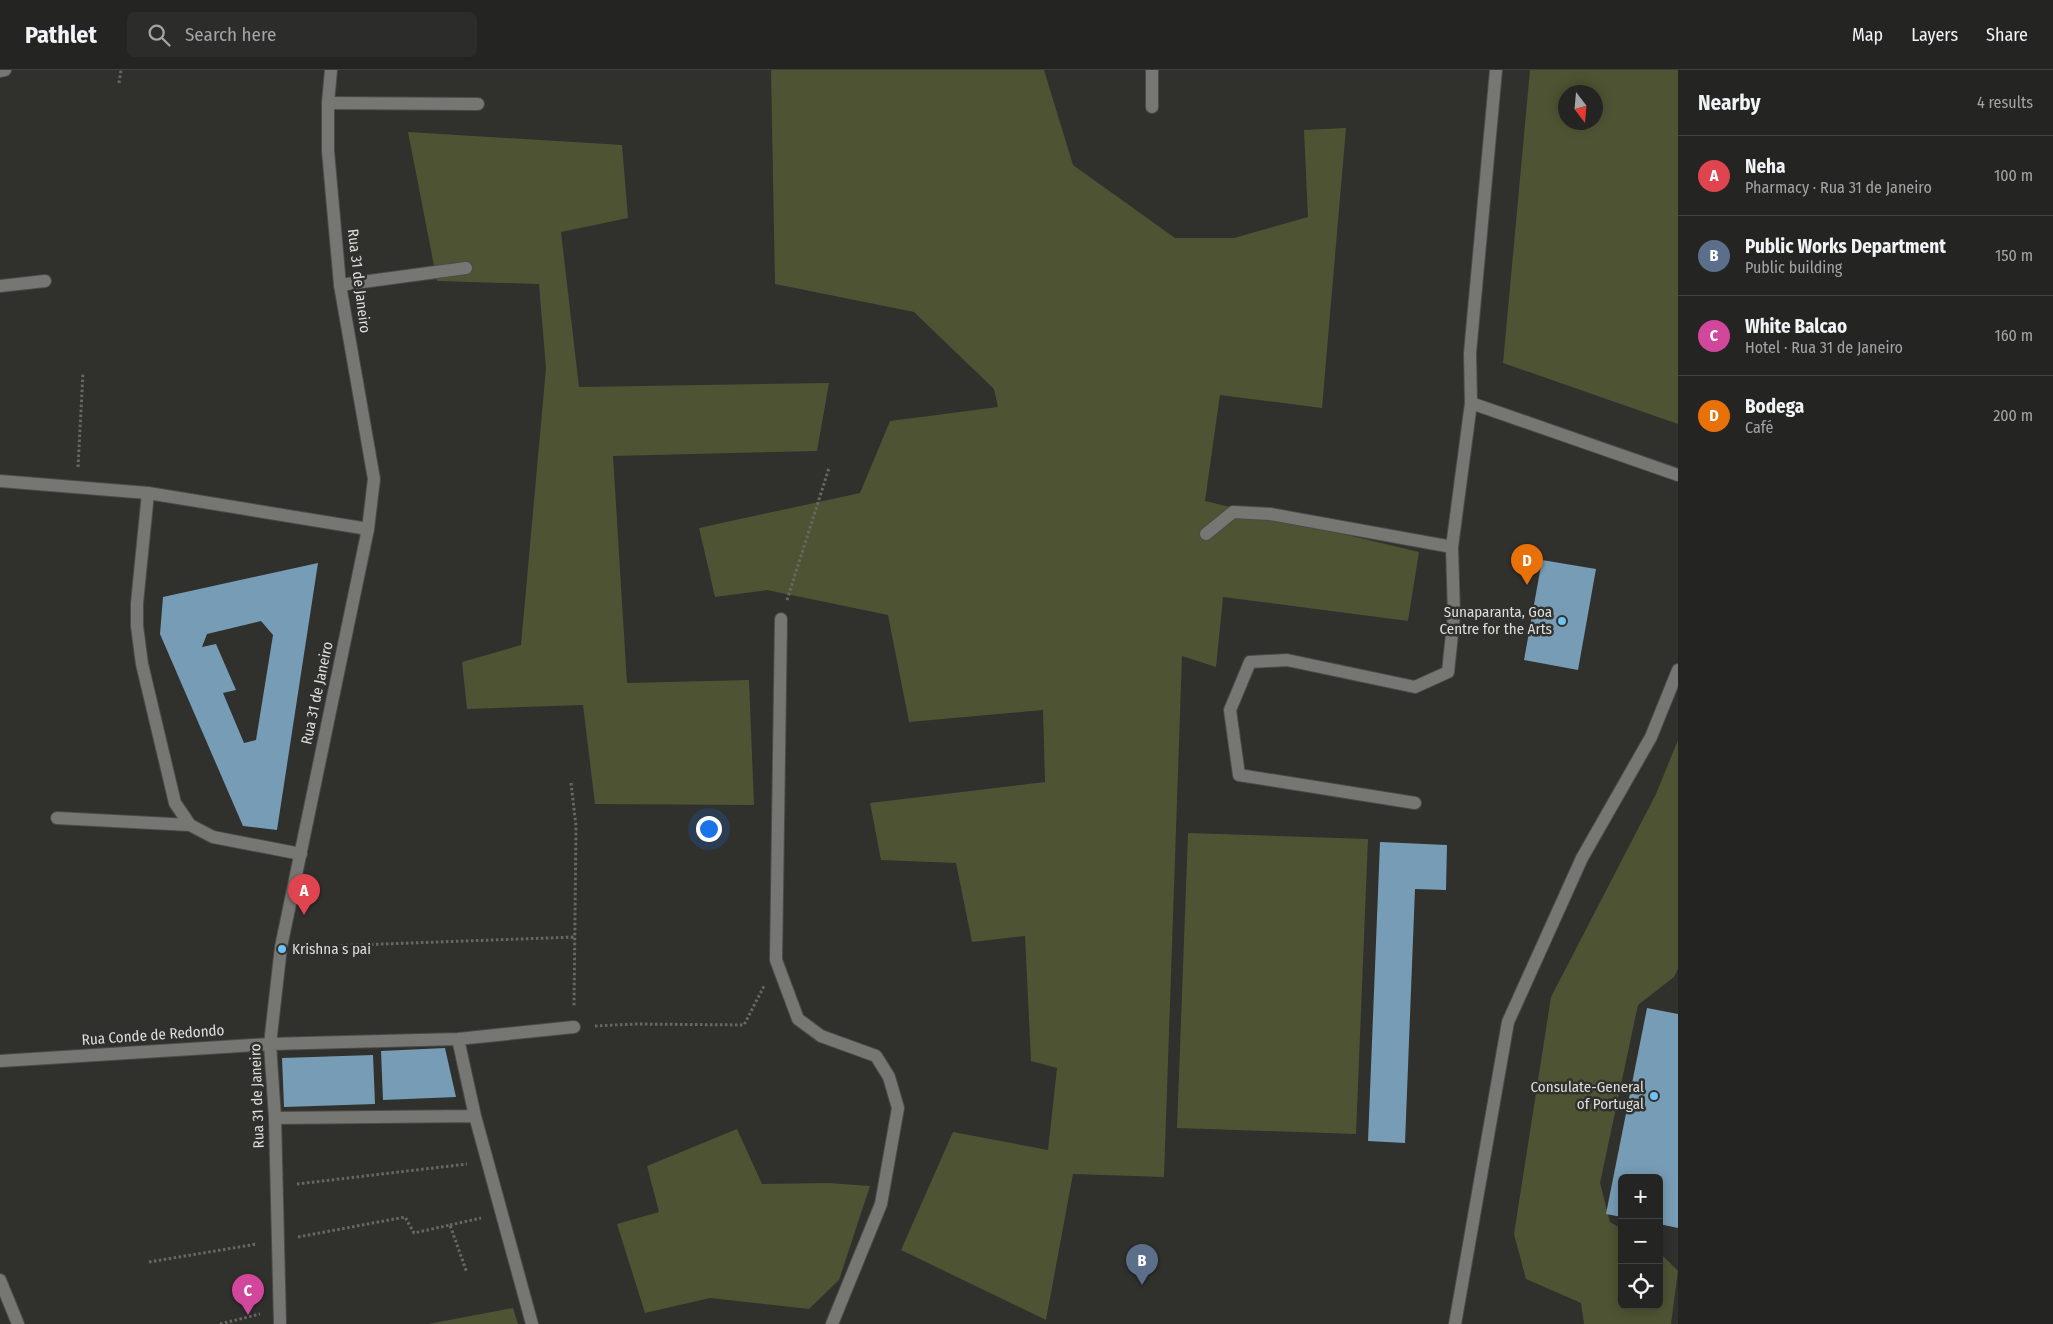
<!DOCTYPE html>
<html lang="en">
<head>
<meta charset="utf-8">
<style>
	:root { --surface:#242422; --page:#2c2c2a; --text:#f1f3f6; --muted:#a3a4a5; --line:#414140; --accent:#ea580c }
	body { margin:0; font-family:"Fira Sans Condensed",sans-serif; background:var(--page); color:var(--text) }
	.controls { position:absolute; right:15px; bottom:15px; display:grid; overflow:hidden; border-radius:8px; box-shadow:0 2px 12px #0003 }
	.controls button { width:45px; height:45px; display:grid; place-items:center; padding:0; border:0; border-bottom:1px solid var(--line); background:var(--surface); color:var(--text); font:25px sans-serif }
	.compass { position:absolute; left:1558px; top:15px; width:45px; height:45px; border-radius:50%; background:var(--surface); box-shadow:0 2px 12px #0003; rotate:164deg }
	.you { position:absolute; left:708px; top:758px; width:18px; height:18px; margin:-12px; border:4px solid #fff; border-radius:50%; background:#1a73e8; box-shadow:0 0 0 8px #1a73e833 }
	.badge { display:grid; place-items:center; width:32px; height:32px; border-radius:50%; background:var(--accent); color:#fff; font-size:16px; font-weight:700 }
	.pin { position:absolute; translate:-50% -41px; filter:drop-shadow(0 1px 2px #0008) }
	.pin::after { content:''; position:absolute; top:26px; width:18px; height:15px; background:inherit; clip-path:polygon(0 0,100% 0,50% 100%) }
	.list { margin:0; padding:0; list-style:none }
	h2 { display:flex; justify-content:space-between; align-items:center; height:65px; margin:0; padding:0 20px; font-size:21px }
	h2 small { font-size:16px; font-weight:400; color:var(--muted) }
	.list li { display:grid; grid-template-columns:32px 1fr auto; gap:15px; align-items:center; box-sizing:border-box; height:80px; padding:0 20px; border-top:1px solid var(--line) }
	.list b { display:block; font-size:19px; white-space:nowrap }
	.list p { margin:0; font-size:16px; white-space:nowrap; color:var(--muted) }
	.list em { font-size:16px; font-style:normal; color:var(--muted) }
	.icon { flex:none; width:28px; height:28px; fill:none; stroke:currentColor; stroke-width:2; stroke-linecap:round; stroke-linejoin:round }
	.map { position:relative; flex:none; width:1678px; height:1254px; overflow:hidden }
	header { display:flex; align-items:center; gap:30px; box-sizing:border-box; height:70px; padding:0 25px; background:var(--surface); border-bottom:1px solid var(--line) }
	header strong { font-size:24px }
	nav { display:flex; gap:28px; margin-inline-start:auto; font-size:18px }
	.search { width:350px; height:45px; background:var(--page); display:flex; align-items:center; gap:12px; box-sizing:border-box; padding:0 18px; border-radius:8px; color:var(--muted); font-size:19px }
	main { display:flex }
	aside { flex:1; background:var(--surface) }
	.map>svg:first-child { display:block }
</style>
</head>
<body>
<header>
<strong>Pathlet</strong>
<div class="search"><svg class="icon" aria-label="search" viewBox="0 0 24 24"><circle cx="10" cy="10" r="6"/><path d="M15 15l6 6"/></svg>Search here</div>
<nav><a>Map</a><a>Layers</a><a>Share</a></nav>
</header>
<main>
<div class="map">
<svg width="1678" height="1254" viewBox="0 0 1678 1254">
	<rect width="100%" height="100%" fill="#30302d"/>
	<path fill="#4e5333" fill-rule="evenodd" d="M771 0H1044L1073 95 1175 168H1234L1308 147 1304 60 1346 58 1322 338 1220 325 1205 431 1419 482 1408 551 1223 527 1216 597 1182 586 1164 1107 1073 1104 1046 1250 901 1180 953 1062 1048 1080 1057 998 1031 991 1025 866 972 872 956 793 881 790 870 733 1045 712 1043 640 909 652 888 545 767 520 715 527 699 458 860 423 890 351 998 337 994 319 914 242 775 214Z
		M1530 0H1678V354L1503 293ZM1596 22V52H1566V22Z
		M408 62 622 75 628 148 561 162 579 317 829 313 817 381 613 386 627 613 749 610 754 735 595 734 583 635 467 639 462 592 521 575 546 298 539 214 437 211Z
		M1678 670V899L1674 907 1638 935 1600 1113 1610 1152 1622 1159V1235H1659V1182L1678 1201 1671 1254H1584L1581 1233 1526 1209 1514 1164 1551 927 1656 724Z
		M1188 763 1368 769 1356 1064 1177 1058Z
		M737 1059 762 1114 829 1113 870 1116 839 1210 809 1239 710 1228 645 1243 617 1154 659 1142 647 1096Z
		M513 1238 518 1254H428Z"/>
	<path fill="#779cb5" fill-rule="evenodd" d="M1542 490 1596 499 1578 600 1524 590Z
		M318 493 277 760 243 756 160 564 163 527ZM261 551 273 565 256 670 244 673 223 623 236 620 216 574 202 577 207 564Z
		M1380 772 1447 775 1446 820 1415 819 1405 1073 1368 1071Z
		M1647 938 1678 944V1158L1659 1154V1108H1622V1147L1606 1144Z
		M445 978 456 1027 383 1030 381 981Z
		M373 985 375 1034 284 1037 282 988Z"/>
	<g fill="none" stroke-linecap="round" stroke-linejoin="round">
		<g stroke="#4b4c49" stroke-width="14">
			<path id="service" d="M148 423 137 533V556L142 594 175 733 190 755"/>
		</g>
		<g stroke="#4b4c49" stroke-width="14">
			<path id="minor" d="M1152 0V37
				M1496 0 1470 283 1471 333 1678 405
				M0 1 5 0
				M328 33 478 34
				M340 215 466 198
				M0 216 45 211
				M1206 464 1233 442 1270 444 1452 477
				M781 549 776 890 798 949 821 966 876 986 889 1007 898 1038 881 1134 832 1254
				M1415 733 1239 705 1230 640 1250 592 1287 590 1415 617 1448 602 1454 545 1452 477 1471 333
				M57 748 190 755 213 767 301 784
				M458 969 475 1046 532 1254
				M0 991 270 974 458 969 574 957
				M275 1048 475 1046
				M0 1210 18 1254
				M280 1254 275 1048 270 974 281 877 368 459
				M1455 1254 1508 952 1582 788 1651 667 1678 600"/>
		</g>
		<g stroke="#4b4c49" stroke-width="14">
			<path id="tertiary" d="M0 411 148 423 368 459 374 409 340 215 328 81V33L331 0"/>
		</g>
		<path stroke="#676764" stroke-width="3" stroke-dasharray="2.5 2.5" stroke-linecap="butt" d="M119 13 121 0
			M78 397 83 303
			M787 530 829 398
			M571 713 576 756 574 937
			M301 877 575 867
			M595 956 635 954 744 955 764 916
			M297 1114 467 1094
			M450 1155 481 1148
			M298 1167 405 1147 414 1163 450 1155 467 1203
			M149 1192 257 1174
			M220 1254 260 1244"/>
		<use href="#service" stroke="#767673" stroke-width="12"/>
		<use href="#minor" stroke="#767673" stroke-width="12"/>
		<use href="#tertiary" stroke="#767673" stroke-width="12"/>
	</g>
	<g fill="#70c2f4" stroke="#30302d" stroke-width="2">
		<circle cx="1562" cy="551" r="5"/>
		<circle cx="282" cy="879" r="5"/>
		<circle cx="1654" cy="1026" r="5"/>
	</g>
	<g text-anchor="middle" stroke-width="5" stroke-linejoin="round" paint-order="stroke">
		<g font-size="15" fill="#dedfdc" stroke="#30302d">
			<text transform="translate(359 211) rotate(83)" y="5">Rua 31 de Janeiro</text>
			<text transform="translate(317 623) rotate(-78)" y="5">Rua 31 de Janeiro</text>
			<text transform="translate(153 965) rotate(-4)" y="5">Rua Conde de Redondo</text>
			<text transform="translate(257 1026) rotate(-92)" y="5">Rua 31 de Janeiro</text>
		</g>
		<g font-size="15" fill="#dedfdc" stroke="#30302d" text-anchor="end">
			<text x="1552" y="547">Sunaparanta, Goa<tspan x="1552" dy="17">Centre for the Arts</tspan></text>
			<text x="292" y="884" text-anchor="start">Krishna s pai</text>
			<text x="1644" y="1022">Consulate-General<tspan x="1644" dy="17">of Portugal</tspan></text>
		</g>
	</g>
</svg>
<div class="controls">
<button>+</button>
<button>−</button>
<button><svg class="icon" aria-label="locate" viewBox="0 0 24 24"><circle cx="12" cy="12" r="6"/><path d="M12 2v4M12 18v4M2 12h4M18 12h4"/></svg></button>
</div>
<svg class="compass" viewBox="-18 -18 36 36"><path d="M0-13l5 13h-10z" fill="#e53935"/><path d="M0 13l5-13h-10z" fill="#a3a4a5"/></svg>
<div class="you"></div>
<div class="pin badge" style="left:304px;top:845px;background:#e0444e">A</div>
<div class="pin badge" style="left:1142px;top:1215px;background:#5c6f8a">B</div>
<div class="pin badge" style="left:248px;top:1245px;background:#d1479c">C</div>
<div class="pin badge" style="left:1527px;top:515px;background:#e8710a">D</div>
</div>
<aside>
<h2>Nearby<small>4 results</small></h2>
<ul class="list">
<li><span class="badge" style="background:#e0444e">A</span><div><b>Neha</b><p>Pharmacy · Rua 31 de Janeiro</p></div><em>100 m</em></li>
<li><span class="badge" style="background:#5c6f8a">B</span><div><b>Public Works Department</b><p>Public building</p></div><em>150 m</em></li>
<li><span class="badge" style="background:#d1479c">C</span><div><b>White Balcao</b><p>Hotel · Rua 31 de Janeiro</p></div><em>160 m</em></li>
<li><span class="badge" style="background:#e8710a">D</span><div><b>Bodega</b><p>Café</p></div><em>200 m</em></li>
</ul>
</aside>
</main>
</body>
</html>
